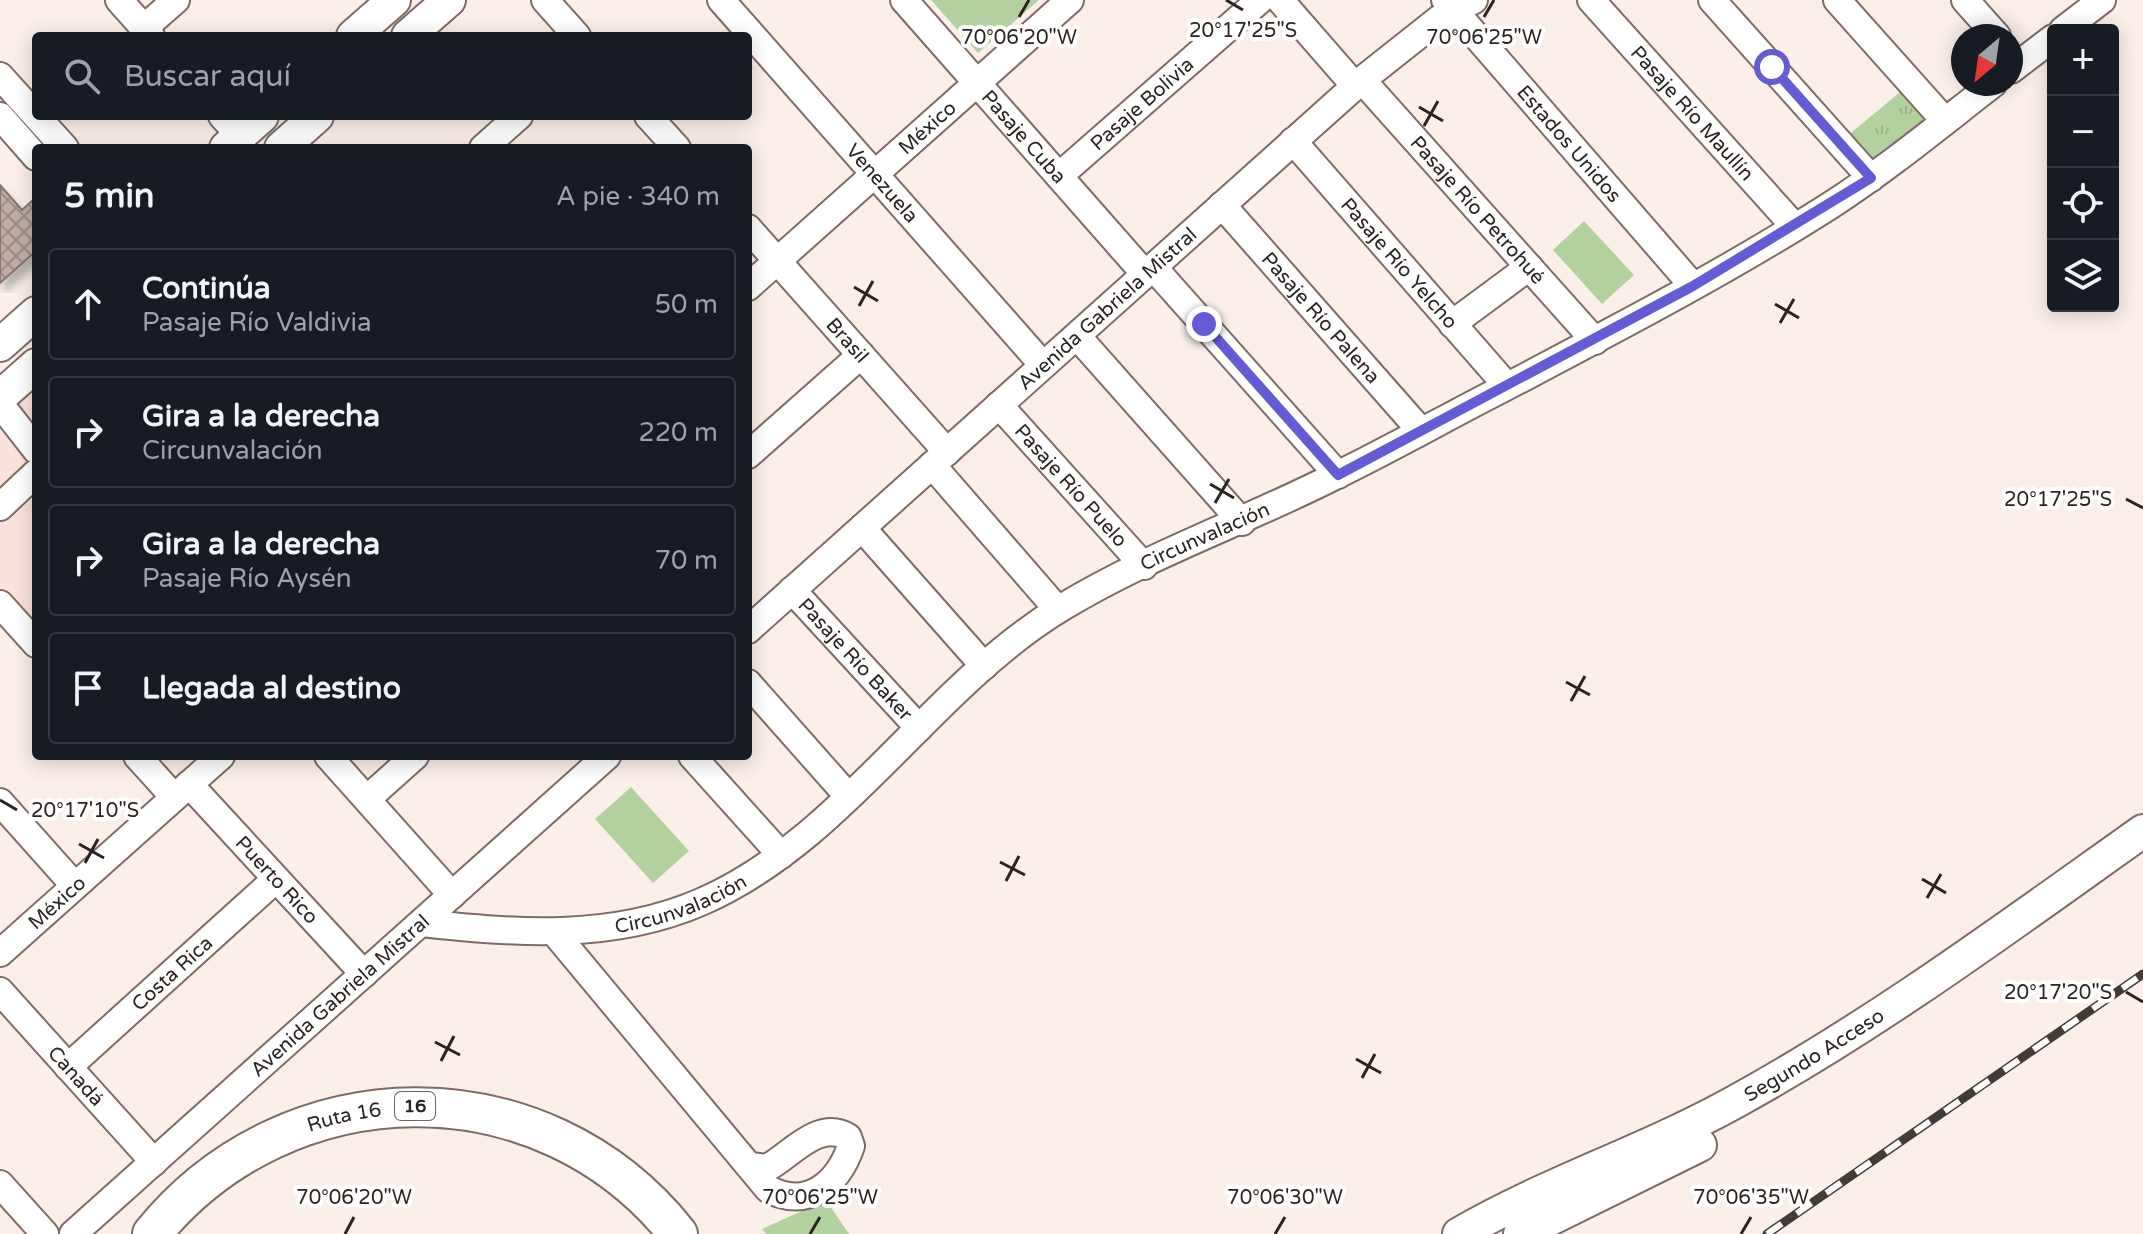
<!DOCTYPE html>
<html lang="es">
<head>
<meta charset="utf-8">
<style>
	:root { --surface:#171b24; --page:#20242c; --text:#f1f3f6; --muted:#9ea1a6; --line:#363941 }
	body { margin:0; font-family:"Varela Round",sans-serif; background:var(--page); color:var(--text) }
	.controls { position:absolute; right:24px; top:24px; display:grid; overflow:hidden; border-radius:8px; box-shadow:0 4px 20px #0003 }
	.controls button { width:72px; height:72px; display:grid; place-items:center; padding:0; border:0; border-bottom:2px solid var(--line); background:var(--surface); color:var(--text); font:40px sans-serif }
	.compass { position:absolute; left:1951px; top:24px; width:72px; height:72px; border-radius:50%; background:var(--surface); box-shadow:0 4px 20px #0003; rotate:209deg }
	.stop { position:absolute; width:24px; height:24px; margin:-18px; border:6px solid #655cd5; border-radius:50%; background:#fff }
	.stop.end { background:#655cd5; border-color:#fff; box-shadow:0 2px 8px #0008 }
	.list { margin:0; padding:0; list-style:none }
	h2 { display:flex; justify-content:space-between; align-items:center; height:104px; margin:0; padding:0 32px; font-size:34px }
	h2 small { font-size:26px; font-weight:400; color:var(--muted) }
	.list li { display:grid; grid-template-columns:52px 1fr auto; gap:24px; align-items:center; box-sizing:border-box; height:112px; margin:0 16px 16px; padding:0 16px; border:2px solid var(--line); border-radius:8px }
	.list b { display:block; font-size:30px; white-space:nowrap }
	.list p { margin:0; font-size:26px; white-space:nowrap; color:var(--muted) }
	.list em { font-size:26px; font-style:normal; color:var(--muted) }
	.icon { flex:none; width:44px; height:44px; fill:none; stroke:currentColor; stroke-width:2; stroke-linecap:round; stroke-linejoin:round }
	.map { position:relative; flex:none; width:2143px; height:1234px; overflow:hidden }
	.search { position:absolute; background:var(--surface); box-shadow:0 4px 20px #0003; left:32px; top:32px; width:720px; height:88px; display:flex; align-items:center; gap:20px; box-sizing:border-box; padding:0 28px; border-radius:8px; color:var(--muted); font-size:30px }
	.panel { position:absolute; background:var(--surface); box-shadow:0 4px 20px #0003; left:32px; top:144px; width:720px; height:616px; border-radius:8px }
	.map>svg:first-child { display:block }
</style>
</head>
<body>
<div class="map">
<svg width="2143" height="1234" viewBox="0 0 2143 1234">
	<defs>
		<pattern id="grass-tufts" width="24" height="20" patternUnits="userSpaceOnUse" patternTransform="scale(2)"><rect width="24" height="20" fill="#b1d29e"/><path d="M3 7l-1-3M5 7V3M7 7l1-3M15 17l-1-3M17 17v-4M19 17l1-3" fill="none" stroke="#98b488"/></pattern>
		<pattern id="building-cross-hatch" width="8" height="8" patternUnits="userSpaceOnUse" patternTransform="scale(2)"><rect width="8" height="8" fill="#c2ada5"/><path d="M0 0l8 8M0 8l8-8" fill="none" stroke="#9e8c86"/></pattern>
		<filter id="shadow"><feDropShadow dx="5" dy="9" stdDeviation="4" flood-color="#0004"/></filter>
	</defs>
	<rect width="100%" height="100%" fill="#fcefe9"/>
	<path fill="#fbe2db" d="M36 386V633L0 594V418Z"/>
	<path fill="url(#grass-tufts)" d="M1905 88 1933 121 1874 170 1846 137Z"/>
	<path fill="#b1d29e" d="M931 0H1039L978 53Z
		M1584 221 1634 275 1602 304 1553 250Z
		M631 787 689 851 653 883 595 819Z
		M826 1200 849 1234H766L762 1229Z"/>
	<path fill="url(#building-cross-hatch)" stroke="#88746c" stroke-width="2" filter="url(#shadow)" d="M0 185 22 210 32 201 36 205V251L0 283Z"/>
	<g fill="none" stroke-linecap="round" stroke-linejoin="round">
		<g stroke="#7f6b64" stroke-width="30">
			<g id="minor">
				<path d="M119 0 151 36"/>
				<path d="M545 0 577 36"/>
				<path id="s1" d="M721 0 1043 365"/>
				<path id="s2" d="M904 0 1145 274"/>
				<path d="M1280 0 1355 86"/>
				<path id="s3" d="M1445 0 1693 286"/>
				<path id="s4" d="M1591 0 1795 227"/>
				<path d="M1712 0 1871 178"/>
				<path d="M1837 0 1945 121"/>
				<path d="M1965 0 1997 36"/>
				<path d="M144 28 176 0"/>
				<path d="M2063 30 2102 0"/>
				<path d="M2011 70 2053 38"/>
				<path d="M0 76 65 148"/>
				<path id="s5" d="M1362 80 1595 341"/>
				<path d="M0 116 36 157"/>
				<path d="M222 116 240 136"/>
				<path d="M648 116 677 148"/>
				<path id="s6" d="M1293 141 1507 386"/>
				<path d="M483 148 519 116"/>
				<path id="s7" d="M1059 176 1260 0"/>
				<path id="s8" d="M1222 205 1421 431"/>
				<path id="s9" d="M748 228 947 452"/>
				<path d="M1153 267 1338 475"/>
				<path id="s10" d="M748 287 1070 0"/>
				<path d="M1452 324 1529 267"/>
				<path d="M1077 336 1242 522"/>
				<path d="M0 404 36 450"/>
				<path id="s11" d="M999 405 1144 566"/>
				<path d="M748 455 861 355"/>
				<path d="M932 465 1058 610"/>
				<path d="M0 507 36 473"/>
				<path d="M862 528 984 666"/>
				<path id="s12" d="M792 590 919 728"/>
				<path d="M0 604 36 644"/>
				<path id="s13" d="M748 630 1362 80 1439 19 1474 0"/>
				<path d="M748 683 848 796"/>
				<path d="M137 756 174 797"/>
				<path d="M328 756 452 895"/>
				<path d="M692 756 781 855"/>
				<path id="s14" d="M189 784 364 974"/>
				<path d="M367 799 415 756"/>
				<path d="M0 802 75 886"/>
				<path id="s15" d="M421 923C515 933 611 941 701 902 845 839 928 689 1061 608 1146 556 1244 522 1333 477 1391 449 1447 417 1504 388 1614 330 1726 272 1831 205 1888 168 1940 125 1993 84"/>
				<path d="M554 932 768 1189C807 1210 838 1184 851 1146L848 1137C819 1119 791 1155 767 1168L751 1166"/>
				<path id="s16" d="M0 953 221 756"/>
				<path id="s17" d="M0 991 154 1162"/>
				<path id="s18" d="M68 1067 276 879"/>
				<path d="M0 1184 45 1234"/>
				<path id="s19" d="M73 1234 607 756"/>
			</g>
		</g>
		<g stroke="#7f6b64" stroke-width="36">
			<g id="major">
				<path d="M353 36 394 0"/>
				<path d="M408 36 449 0"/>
				<path d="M226 148 262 116"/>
				<path d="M281 148 317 116"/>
				<path d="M0 345 36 313"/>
				<path d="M0 397 36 365"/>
				<path id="s20" d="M1459 1234C1547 1183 1644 1152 1733 1103 1877 1024 2009 926 2143 831"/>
				<path d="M1520 1234 1700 1145"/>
			</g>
		</g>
		<g stroke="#7f6b64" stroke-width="42">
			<g id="highway">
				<path id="s21" d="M152 1234C287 1067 543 1063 678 1234"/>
			</g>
		</g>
		<use href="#minor" stroke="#fff" stroke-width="26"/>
		<use href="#major" stroke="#fff" stroke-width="32"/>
		<use href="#highway" stroke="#fff" stroke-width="38"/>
		<g stroke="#433b38" stroke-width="9">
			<path id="rail" d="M1767 1234 2143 974"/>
		</g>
		<use href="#rail" stroke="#fff" stroke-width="6" stroke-dasharray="18" stroke-linecap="butt"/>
	</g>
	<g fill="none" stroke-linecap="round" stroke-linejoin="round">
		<path stroke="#655cd5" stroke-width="10" d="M1204 324 1338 475 1693 286 1871 178 1772 67"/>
	</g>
	<path fill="none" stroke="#2b2320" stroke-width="3" d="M1226 0 1243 10M1019 17 1029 0M1484 17 1494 0M1419 107 1443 121M1424 126 1438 101M854 287 878 301M1775 304 1799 318M859 306 873 281M1780 323 1794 299M1210 484 1234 498M2126 499 2143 508M1215 503 1229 479M1566 682 1590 695M1571 701 1585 676M0 800 17 810M79 844 104 858M1000 862 1025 875M85 863 98 839M1922 879 1946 893M1006 881 1019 856M1927 898 1941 874M2126 992 2143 1002M435 1042 460 1055M1356 1059 1381 1073M441 1061 454 1036M1362 1078 1375 1054M345 1234 354 1217M810 1234 820 1217M1275 1234 1285 1217M1741 1234 1751 1217"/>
	<g text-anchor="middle" stroke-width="8" stroke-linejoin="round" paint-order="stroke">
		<rect fill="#fff" stroke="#6b6563" stroke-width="2" x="395" y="1092" width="40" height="28" rx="6"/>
		<g font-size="18" font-weight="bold" fill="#2b2320">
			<text x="415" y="1112">16</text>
		</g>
		<g font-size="20" fill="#2b2320" stroke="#fff">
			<text dy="7" stroke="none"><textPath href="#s7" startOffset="110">Pasaje Bolivia</textPath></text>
			<text dy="7" stroke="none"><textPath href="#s4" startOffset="152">Pasaje Río Maullín</textPath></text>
			<text dy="7" stroke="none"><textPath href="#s10" startOffset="240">México</textPath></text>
			<text dy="7" stroke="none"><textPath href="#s2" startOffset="182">Pasaje Cuba</textPath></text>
			<text dy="7" stroke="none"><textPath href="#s3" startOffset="190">Estados Unidos</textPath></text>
			<text dy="7" stroke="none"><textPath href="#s1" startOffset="244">Venezuela</textPath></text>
			<text dy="7" stroke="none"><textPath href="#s5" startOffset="174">Pasaje Río Petrohué</textPath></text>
			<text dy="7" stroke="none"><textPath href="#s6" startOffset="162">Pasaje Río Yelcho</textPath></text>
			<text dy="7" stroke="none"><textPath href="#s13" startOffset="482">Avenida Gabriela Mistral</textPath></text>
			<text dy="7" stroke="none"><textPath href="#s8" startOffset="150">Pasaje Río Palena</textPath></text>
			<text dy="7" stroke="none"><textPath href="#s9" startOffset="150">Brasil</textPath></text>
			<text dy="7" stroke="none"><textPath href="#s11" startOffset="108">Pasaje Río Puelo</textPath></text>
			<text dy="7" stroke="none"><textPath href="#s15" startOffset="912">Circunvalación</textPath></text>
			<text dy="7" stroke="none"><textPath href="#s12" startOffset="94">Pasaje Río Baker</textPath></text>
			<text dy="7" stroke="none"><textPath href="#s14" startOffset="130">Puerto Rico</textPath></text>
			<text dy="7" stroke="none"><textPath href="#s15" startOffset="264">Circunvalación</textPath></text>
			<text dy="7" stroke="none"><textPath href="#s16" startOffset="76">México</textPath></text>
			<text dy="7" stroke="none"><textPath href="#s18" startOffset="140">Costa Rica</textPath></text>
			<text dy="7" stroke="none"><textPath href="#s19" startOffset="358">Avenida Gabriela Mistral</textPath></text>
			<text dy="7" stroke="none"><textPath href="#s20" startOffset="398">Segundo Acceso</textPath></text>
			<text dy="7" stroke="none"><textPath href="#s17" startOffset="114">Canadá</textPath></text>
			<text dy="7" stroke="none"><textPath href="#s21" startOffset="230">Ruta 16</textPath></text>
		</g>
	</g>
	<g font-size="20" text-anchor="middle" fill="#2b2320" stroke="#fff" stroke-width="8" stroke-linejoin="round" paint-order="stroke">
		<text x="1243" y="37">20°17'25"S</text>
		<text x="1019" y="44">70°06'20"W</text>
		<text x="1484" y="44">70°06'25"W</text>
		<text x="2058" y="506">20°17'25"S</text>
		<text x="85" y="817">20°17'10"S</text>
		<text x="2058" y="999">20°17'20"S</text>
		<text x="354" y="1204">70°06'20"W</text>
		<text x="820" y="1204">70°06'25"W</text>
		<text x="1285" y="1204">70°06'30"W</text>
		<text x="1751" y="1204">70°06'35"W</text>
	</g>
</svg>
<div class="controls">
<button>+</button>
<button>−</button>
<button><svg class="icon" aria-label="locate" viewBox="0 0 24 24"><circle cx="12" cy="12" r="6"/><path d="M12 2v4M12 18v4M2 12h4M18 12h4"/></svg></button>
<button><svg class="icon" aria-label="layers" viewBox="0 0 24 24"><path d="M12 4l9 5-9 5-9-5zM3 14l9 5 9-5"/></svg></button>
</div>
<svg class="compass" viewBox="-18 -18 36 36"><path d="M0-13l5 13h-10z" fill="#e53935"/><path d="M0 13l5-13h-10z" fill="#9ea1a6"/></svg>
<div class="stop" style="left:1772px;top:67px"></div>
<div class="stop end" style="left:1204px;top:324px"></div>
<div class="search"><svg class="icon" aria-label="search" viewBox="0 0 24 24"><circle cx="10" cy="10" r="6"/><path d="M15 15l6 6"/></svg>Buscar aquí</div>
<section class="panel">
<h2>5 min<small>A pie · 340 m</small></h2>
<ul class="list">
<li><svg class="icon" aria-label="ahead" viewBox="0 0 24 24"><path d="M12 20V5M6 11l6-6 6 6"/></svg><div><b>Continúa</b><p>Pasaje Río Valdivia</p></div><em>50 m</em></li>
<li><svg class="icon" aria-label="right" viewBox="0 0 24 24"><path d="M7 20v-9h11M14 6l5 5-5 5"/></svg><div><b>Gira a la derecha</b><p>Circunvalación</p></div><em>220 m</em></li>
<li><svg class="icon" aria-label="right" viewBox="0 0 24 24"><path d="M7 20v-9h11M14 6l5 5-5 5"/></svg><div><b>Gira a la derecha</b><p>Pasaje Río Aysén</p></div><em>70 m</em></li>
<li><svg class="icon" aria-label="arrive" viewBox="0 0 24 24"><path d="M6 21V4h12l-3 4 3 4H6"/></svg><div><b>Llegada al destino</b></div></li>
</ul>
</section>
</div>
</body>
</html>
